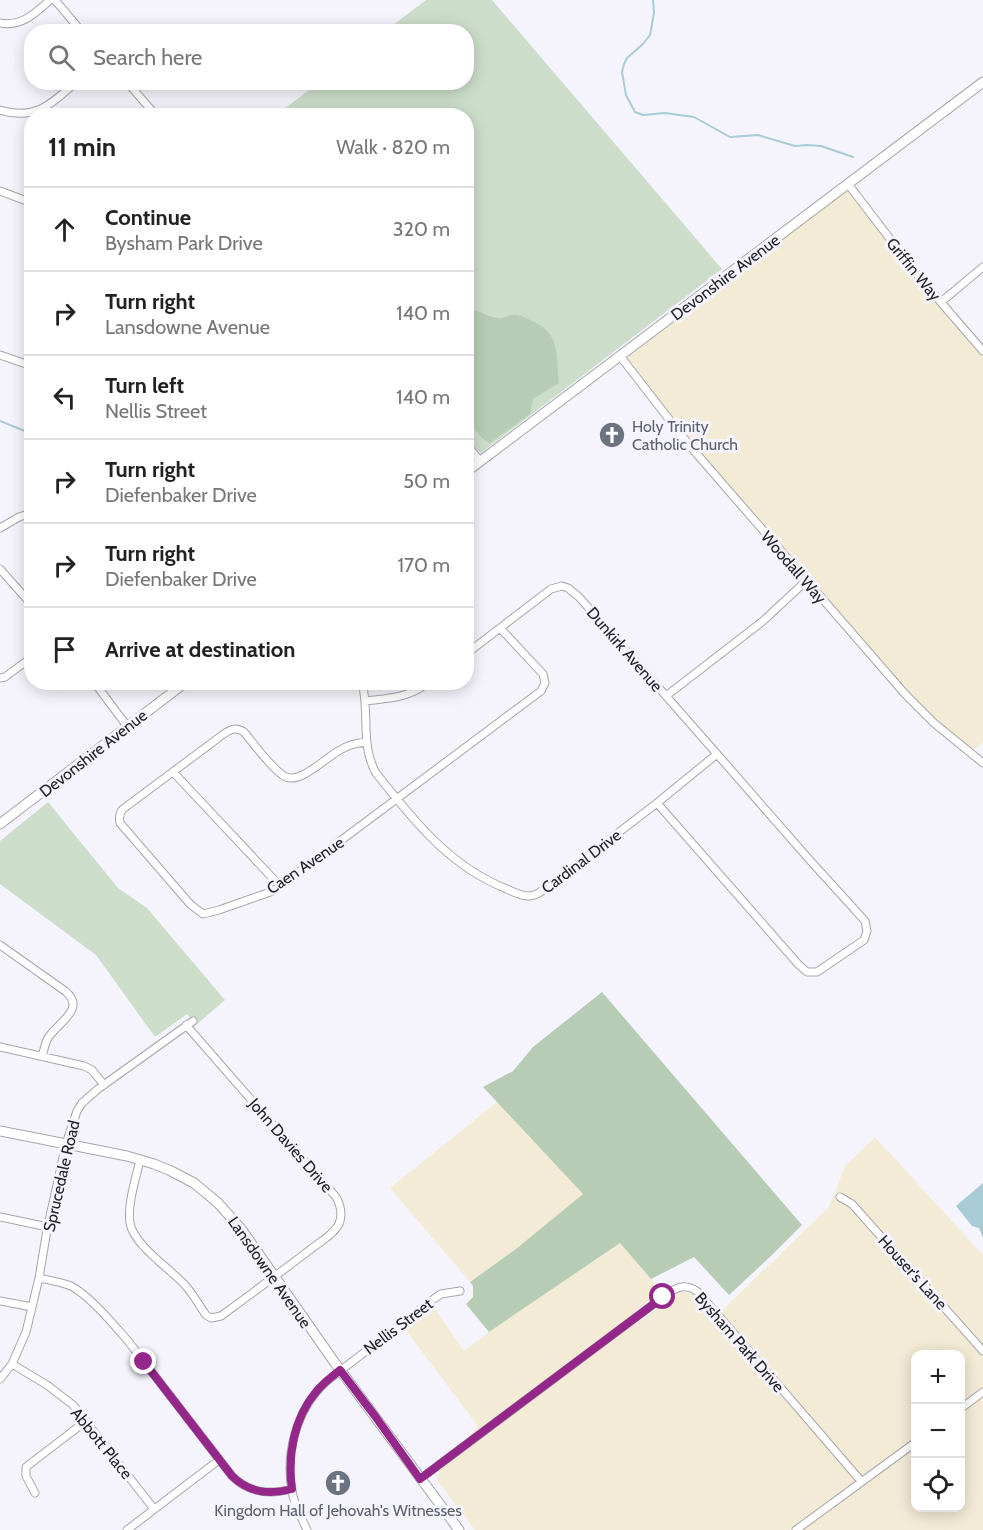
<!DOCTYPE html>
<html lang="en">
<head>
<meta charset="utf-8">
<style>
	:root { --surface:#fff; --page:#f2f2f2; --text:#222; --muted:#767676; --line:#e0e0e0 }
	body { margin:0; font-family:Cabin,sans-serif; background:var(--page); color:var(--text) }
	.controls { position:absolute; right:18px; bottom:18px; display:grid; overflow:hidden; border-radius:12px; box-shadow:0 3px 15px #0003 }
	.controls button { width:54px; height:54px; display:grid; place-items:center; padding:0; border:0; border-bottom:2px solid var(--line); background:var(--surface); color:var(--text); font:30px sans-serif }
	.stop { position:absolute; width:18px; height:18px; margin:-14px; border:4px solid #942789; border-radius:50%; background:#fff }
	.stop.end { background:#942789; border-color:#fff; box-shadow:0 2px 6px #0008 }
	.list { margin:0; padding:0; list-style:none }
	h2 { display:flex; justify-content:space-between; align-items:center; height:78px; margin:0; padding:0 24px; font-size:26px }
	h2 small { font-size:20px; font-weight:400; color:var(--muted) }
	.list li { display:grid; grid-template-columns:39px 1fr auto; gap:18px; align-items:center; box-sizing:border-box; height:84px; padding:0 24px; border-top:2px solid var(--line) }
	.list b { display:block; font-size:22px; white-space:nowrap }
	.list p { margin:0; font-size:20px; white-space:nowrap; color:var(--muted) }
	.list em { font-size:20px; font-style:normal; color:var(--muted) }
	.icon { flex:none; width:33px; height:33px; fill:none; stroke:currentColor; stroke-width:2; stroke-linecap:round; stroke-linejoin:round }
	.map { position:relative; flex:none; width:983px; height:1530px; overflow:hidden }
	.search { position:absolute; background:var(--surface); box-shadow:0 3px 15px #0003; left:24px; top:24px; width:450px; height:66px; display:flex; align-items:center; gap:15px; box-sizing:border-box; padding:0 21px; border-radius:24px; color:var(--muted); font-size:22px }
	.panel { position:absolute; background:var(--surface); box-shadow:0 3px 15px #0003; left:24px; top:108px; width:450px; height:582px; border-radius:24px }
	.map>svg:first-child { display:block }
</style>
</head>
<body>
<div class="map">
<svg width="983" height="1530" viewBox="0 0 983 1530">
	<rect width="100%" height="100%" fill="#f5f4fc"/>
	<path fill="#f3ebd6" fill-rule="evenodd" d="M848 184 983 347V743L971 752 934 723 689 445 620 356Z
		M497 1102 584 1195 516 1249 470 1282 390 1188Z
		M875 1137 983 1255V1530H475L436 1479 440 1471 478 1426 405 1329 434 1307 464 1351 489 1332 620 1243 662 1291 634 1312 633 1326 681 1291 692 1294 714 1318 829 1207 845 1166ZM916 1354H960V1508H916Z"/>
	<path fill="#ccdeca" d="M426 0H492L722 269 481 453 474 448 466 439V116H275L318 83 466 82V32L385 31Z
		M48 802 118 888 147 908 225 1000 196 1025 187 1014 155 1037 96 955 0 884V841Z"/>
	<path fill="#b7ccb5" d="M467 309C478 309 487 317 498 318 504 319 510 314 517 315 521 315 526 318 530 320 561 332 556 355 559 383L533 399 530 414 490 443 483 439 467 420Z
		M602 992 802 1225 771 1256 729 1295 694 1257 651 1279 620 1243 489 1332 466 1304 473 1297V1286L470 1282 516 1249 583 1194 483 1087 513 1071 533 1047Z"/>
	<path fill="#a8cbd6" d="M983 1183V1238L979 1228 972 1226 956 1206Z"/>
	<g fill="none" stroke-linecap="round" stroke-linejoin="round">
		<path stroke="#a8cbd6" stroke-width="2" d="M653 0 654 13 650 35 643 44 627 58 624 64 622 72 626 95 635 112 643 115 665 113 694 117 730 137 758 135 795 146 807 145 821 146 853 157
			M0 421 32 434"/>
		<g stroke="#a6a5ad" stroke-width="9">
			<path id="minor" d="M55 0 82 32
				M0 23C22 27 35 13 50 0
				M127 82 152 111V116
				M0 110C35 121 51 104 76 82
				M848 184 920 278 983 351
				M0 191 32 203
				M941 302 983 267
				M0 355 32 366
				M620 356 689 445 905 694 934 723 983 763
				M466 444 480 461
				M0 528 19 517 32 513
				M0 569 32 605
				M0 678 5 677 32 657
				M94 682 127 726
				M362 682C370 713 360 745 376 773 413 820 450 867 507 889 513 892 521 896 529 896 537 896 546 888 553 883L657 803 717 754 579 597 568 588 562 586 551 589 466 654
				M666 696 763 621 806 581
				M365 701C390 698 409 698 429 682
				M366 742C356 743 348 745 340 750 326 757 299 786 284 776 271 768 254 744 244 732 235 726 229 730 221 736L123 809C119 813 119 818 120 823L190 904 203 914 219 910 273 891 280 886 541 691 545 683 543 674 500 628
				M173 772 280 886
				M657 803 798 964 807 972H817L864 940 867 931 865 921 807 857 717 754
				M0 945 65 991C87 1009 58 1022 48 1038 45 1043 44 1050 42 1056
				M0 1047 84 1066 92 1070 104 1085
				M140 1160C136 1178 127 1205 130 1223 133 1244 170 1269 185 1285 193 1294 199 1305 206 1315L211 1318 221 1316C251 1294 281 1272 311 1249 320 1242 334 1234 339 1224 343 1214 341 1206 336 1197L186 1025
				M840 1197 852 1204 983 1351
				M0 1217 48 1227
				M39 1278C49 1280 61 1282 71 1286 90 1296 114 1325 128 1341L232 1476C249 1493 269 1495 292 1489
				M0 1301 32 1307
				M12 1364 47 1385 73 1405 154 1509
				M0 1379 12 1364 26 1332 39 1278 47 1230 66 1144 77 1111 82 1103 98 1089 193 1021
				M960 1409 983 1392
				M420 1479 663 1297C675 1288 684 1282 698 1292L861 1481
				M35 1493 26 1476V1467L86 1421
				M127 1530 219 1460
				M307 1530C302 1519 296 1508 293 1496 284 1455 296 1409 327 1381L435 1298 441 1294 460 1291
				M796 1530 916 1442"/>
		</g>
		<g stroke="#a6a5ad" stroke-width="11">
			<path id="major" d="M466 472 983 82
				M0 824 186 682
				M0 1131 127 1156 154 1164 169 1170 194 1183 218 1203 242 1230 335 1363 459 1530"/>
		</g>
		<use href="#minor" stroke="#fff" stroke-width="7"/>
		<use href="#major" stroke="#fff" stroke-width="9"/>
	</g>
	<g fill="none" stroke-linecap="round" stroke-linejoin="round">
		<path stroke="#942789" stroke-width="8" d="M144 1362 232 1476C249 1493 269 1495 292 1489 287 1456 294 1418 316 1392 323 1383 332 1377 340 1370L375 1416 420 1479 663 1297"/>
	</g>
	<defs>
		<g id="church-disc" transform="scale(1.35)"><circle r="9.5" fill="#6b7280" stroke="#f5f4fc"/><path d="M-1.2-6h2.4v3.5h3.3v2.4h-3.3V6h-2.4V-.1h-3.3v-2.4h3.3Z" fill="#fff"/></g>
	</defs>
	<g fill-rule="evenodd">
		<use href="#church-disc" x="612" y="435"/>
		<use href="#church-disc" x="338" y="1483"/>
	</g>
	<g text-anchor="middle" stroke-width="6" stroke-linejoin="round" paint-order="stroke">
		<g font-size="16" fill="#232326" stroke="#f5f4fc">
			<text transform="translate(914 269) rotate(51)" y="6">Griffin Way</text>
			<text transform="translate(725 277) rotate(-37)" y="6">Devonshire Avenue</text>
			<text transform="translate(794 567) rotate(49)" y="6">Woodall Way</text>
			<text transform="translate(625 649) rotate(49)" y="6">Dunkirk Avenue</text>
			<text transform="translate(93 753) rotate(-38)" y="6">Devonshire Avenue</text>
			<text transform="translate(581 861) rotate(-37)" y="6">Cardinal Drive</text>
			<text transform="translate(305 865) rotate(-34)" y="6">Caen Avenue</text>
			<text transform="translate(291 1145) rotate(49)" y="6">John Davies Drive</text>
			<text transform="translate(61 1176) rotate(-77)" y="6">Sprucedale Road</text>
			<text transform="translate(270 1272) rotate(55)" y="6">Lansdowne Avenue</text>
			<text transform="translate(913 1272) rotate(48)" y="6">Houser's Lane</text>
			<text transform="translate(398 1326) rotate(-37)" y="6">Nellis Street</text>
			<text transform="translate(740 1342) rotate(49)" y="6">Bysham Park Drive</text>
			<text transform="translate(102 1443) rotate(51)" y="6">Abbott Place</text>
		</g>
		<g font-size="16" fill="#5b616d" stroke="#f5f4fc" text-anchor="start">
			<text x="632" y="432">Holy Trinity<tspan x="632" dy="18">Catholic Church</tspan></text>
			<text x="338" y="1516" text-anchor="middle">Kingdom Hall of Jehovah's Witnesses</text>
		</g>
	</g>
</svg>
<div class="controls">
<button>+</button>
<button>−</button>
<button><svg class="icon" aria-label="locate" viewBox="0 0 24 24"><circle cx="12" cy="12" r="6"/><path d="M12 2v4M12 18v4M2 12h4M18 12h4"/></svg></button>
</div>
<div class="stop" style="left:663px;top:1297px"></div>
<div class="stop end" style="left:144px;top:1362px"></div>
<div class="search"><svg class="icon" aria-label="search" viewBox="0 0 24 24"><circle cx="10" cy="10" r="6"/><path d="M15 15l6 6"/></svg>Search here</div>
<section class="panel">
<h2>11 min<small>Walk · 820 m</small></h2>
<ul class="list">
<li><svg class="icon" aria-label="ahead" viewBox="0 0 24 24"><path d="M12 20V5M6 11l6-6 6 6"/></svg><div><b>Continue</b><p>Bysham Park Drive</p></div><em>320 m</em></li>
<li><svg class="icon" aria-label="right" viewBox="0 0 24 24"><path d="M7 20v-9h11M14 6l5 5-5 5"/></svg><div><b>Turn right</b><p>Lansdowne Avenue</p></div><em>140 m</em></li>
<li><svg class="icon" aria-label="left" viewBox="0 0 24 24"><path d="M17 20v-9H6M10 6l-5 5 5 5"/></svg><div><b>Turn left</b><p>Nellis Street</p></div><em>140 m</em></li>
<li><svg class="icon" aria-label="right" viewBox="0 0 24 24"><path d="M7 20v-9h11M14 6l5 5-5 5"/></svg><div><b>Turn right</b><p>Diefenbaker Drive</p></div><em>50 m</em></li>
<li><svg class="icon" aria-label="right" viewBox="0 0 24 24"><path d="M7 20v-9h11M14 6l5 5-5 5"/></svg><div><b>Turn right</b><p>Diefenbaker Drive</p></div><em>170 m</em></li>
<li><svg class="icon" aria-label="arrive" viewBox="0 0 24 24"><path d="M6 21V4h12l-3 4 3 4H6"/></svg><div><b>Arrive at destination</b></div></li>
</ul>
</section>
</div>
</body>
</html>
